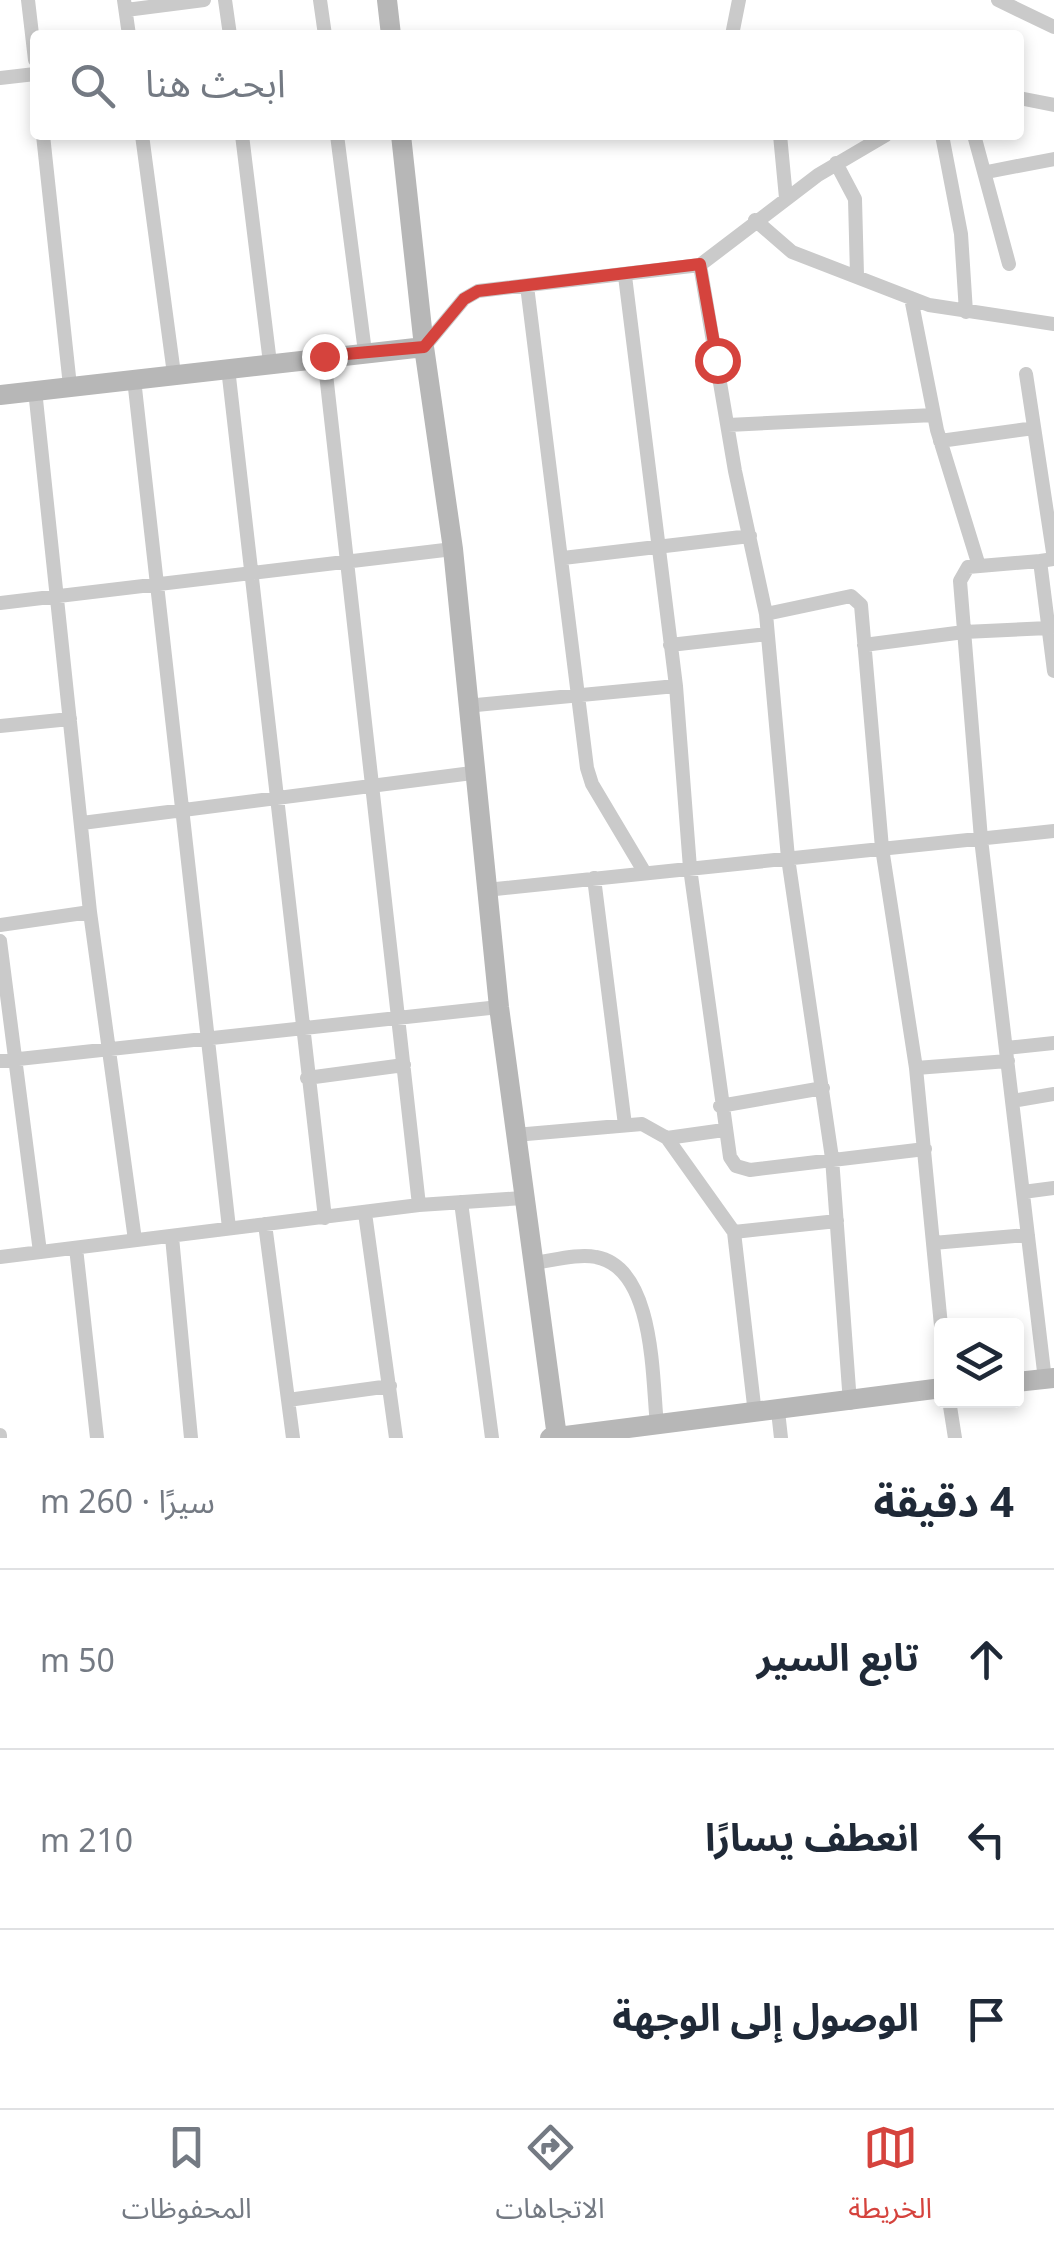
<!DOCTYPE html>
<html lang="ar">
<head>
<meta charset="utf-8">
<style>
	:root { --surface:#fff; --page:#f6f6f7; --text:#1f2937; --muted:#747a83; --line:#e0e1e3; --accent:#d5433d }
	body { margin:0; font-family:"Noto Sans","Noto Sans Arabic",sans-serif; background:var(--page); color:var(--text); direction:rtl }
	.controls { position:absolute; right:30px; bottom:30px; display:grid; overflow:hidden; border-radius:10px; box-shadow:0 5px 15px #0003 }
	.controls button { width:90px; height:90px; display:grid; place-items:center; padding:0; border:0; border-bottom:2px solid var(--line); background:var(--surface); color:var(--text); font:50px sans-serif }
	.stop { position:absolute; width:30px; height:30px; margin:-22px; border:8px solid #d5433d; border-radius:50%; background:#fff }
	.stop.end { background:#d5433d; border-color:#fff; box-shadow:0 2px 10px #0008 }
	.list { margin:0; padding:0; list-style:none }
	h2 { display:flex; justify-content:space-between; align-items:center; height:130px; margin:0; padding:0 40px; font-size:42px }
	h2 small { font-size:32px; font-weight:400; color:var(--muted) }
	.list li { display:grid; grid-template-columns:65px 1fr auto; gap:30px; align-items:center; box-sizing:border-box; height:180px; padding:0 40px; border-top:2px solid var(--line) }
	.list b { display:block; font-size:38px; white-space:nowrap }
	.list em { font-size:32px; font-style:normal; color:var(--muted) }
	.icon { flex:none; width:55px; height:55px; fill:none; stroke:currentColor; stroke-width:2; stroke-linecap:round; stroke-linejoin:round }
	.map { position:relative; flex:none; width:1054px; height:1438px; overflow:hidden; direction:ltr }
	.search { position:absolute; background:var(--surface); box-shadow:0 5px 15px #0003; left:30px; right:30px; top:30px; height:110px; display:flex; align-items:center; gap:25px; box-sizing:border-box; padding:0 35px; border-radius:10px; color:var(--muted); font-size:38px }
	.sheet { height:670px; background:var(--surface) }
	nav { display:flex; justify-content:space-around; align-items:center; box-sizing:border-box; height:140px; border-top:2px solid var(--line); background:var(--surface); font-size:28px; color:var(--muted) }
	nav a { display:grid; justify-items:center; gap:5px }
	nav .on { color:var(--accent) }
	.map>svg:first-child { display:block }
</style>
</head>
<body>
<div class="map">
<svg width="1054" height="1438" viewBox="0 0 1054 1438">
	<rect width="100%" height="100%" fill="#fff"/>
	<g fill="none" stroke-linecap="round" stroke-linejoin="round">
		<path stroke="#cacaca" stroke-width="14" d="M28 0 35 60
			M124 0 129 35
			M225 0 230 35
			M320 0 325 35
			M998 0 1054 27
			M126 10 204 0
			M732 35 739 0
			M0 78 35 74
			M1019 98 1054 105
			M43 135 70 386
			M142 135 174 374
			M242 135 270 363
			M337 135 365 352
			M780 135 786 198
			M942 135 961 234 966 312
			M974 135 1009 264
			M836 163 855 199 857 275
			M987 172 1054 159
			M755 220 792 252 929 305 1054 324
			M700 265 735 471 766 614 788 858 832 1158 850 1403
			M625 276 676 686 690 868 730 1157 736 1166 750 1170 925 1149
			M527 286 587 768 592 784 645 873
			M911 298 937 430 979 566
			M424 347 464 299 478 291 700 265 818 175 886 135
			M324 356 419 1205
			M228 368 325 1218
			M1026 374 1054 559 1040 561
			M134 379 229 1228
			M35 390 90 912 135 1240
			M728 425 934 415
			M940 441 1034 428
			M563 558 750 536
			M0 603 453 549
			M766 614 851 596 861 605 882 848 916 1068 942 1336
			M670 645 767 634
			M864 645 964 632 1049 628
			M466 706 676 686
			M0 726 70 719
			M82 823 472 773
			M594 878 625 1125
			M486 890 1054 831
			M0 925 90 912
			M0 941 40 1252
			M1006 1048 1054 1043
			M0 1061 499 1007
			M916 1068 1008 1061
			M307 1078 404 1065
			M1012 1101 1054 1094
			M720 1106 823 1088
			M515 1135 642 1124 667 1138 734 1232 755 1414
			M667 1138 724 1130
			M1023 1192 1054 1188
			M461 1202 492 1438
			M365 1213 396 1438
			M265 1224 293 1438
			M734 1232 837 1221
			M172 1237 191 1438
			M933 1243 1028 1235
			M76 1248 97 1438
			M0 1257 419 1205 523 1198
			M533 1263C551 1261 578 1253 596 1257 655 1268 652 1378 657 1425
			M1045 1380 981 839 960 581 968 567 1040 561 1054 671
			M288 1400 390 1386
			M949 1400 955 1438
			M778 1411 781 1438
			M0 1435V1438"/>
		<path stroke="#b7b7b7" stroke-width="20" d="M387 0 391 35
			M401 135 424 347 453 549 499 1007 557 1437
			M0 395 424 347
			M1016 1382 1054 1378
			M550 1438 942 1388"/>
	</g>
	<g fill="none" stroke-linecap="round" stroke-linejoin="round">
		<path stroke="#d5433d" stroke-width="12" d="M324 356 424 347 464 299 478 291 700 264 717 360"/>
	</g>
</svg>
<div class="controls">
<button><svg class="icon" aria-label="layers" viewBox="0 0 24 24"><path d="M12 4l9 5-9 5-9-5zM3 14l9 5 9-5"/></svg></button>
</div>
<div class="stop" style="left:717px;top:360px"></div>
<div class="stop end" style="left:324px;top:356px"></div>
<div class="search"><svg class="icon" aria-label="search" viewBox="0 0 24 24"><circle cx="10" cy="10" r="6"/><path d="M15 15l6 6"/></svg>ابحث هنا</div>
</div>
<section class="sheet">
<h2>4 دقيقة<small>سيرًا · 260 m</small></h2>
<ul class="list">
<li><svg class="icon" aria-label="ahead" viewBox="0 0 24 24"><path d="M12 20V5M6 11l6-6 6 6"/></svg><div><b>تابع السير</b></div><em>50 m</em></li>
<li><svg class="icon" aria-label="left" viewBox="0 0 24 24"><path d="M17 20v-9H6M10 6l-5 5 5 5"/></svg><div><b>انعطف يسارًا</b></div><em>210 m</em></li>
<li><svg class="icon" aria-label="arrive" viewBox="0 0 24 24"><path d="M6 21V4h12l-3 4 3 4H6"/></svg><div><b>الوصول إلى الوجهة</b></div></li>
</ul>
</section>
<nav>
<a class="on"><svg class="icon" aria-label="map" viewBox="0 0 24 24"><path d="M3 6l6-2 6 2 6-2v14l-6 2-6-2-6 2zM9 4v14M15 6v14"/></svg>الخريطة</a>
<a><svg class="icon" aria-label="directions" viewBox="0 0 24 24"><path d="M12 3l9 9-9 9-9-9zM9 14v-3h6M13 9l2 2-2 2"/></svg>الاتجاهات</a>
<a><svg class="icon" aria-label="saved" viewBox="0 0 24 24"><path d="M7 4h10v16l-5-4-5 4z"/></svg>المحفوظات</a>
</nav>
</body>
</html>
